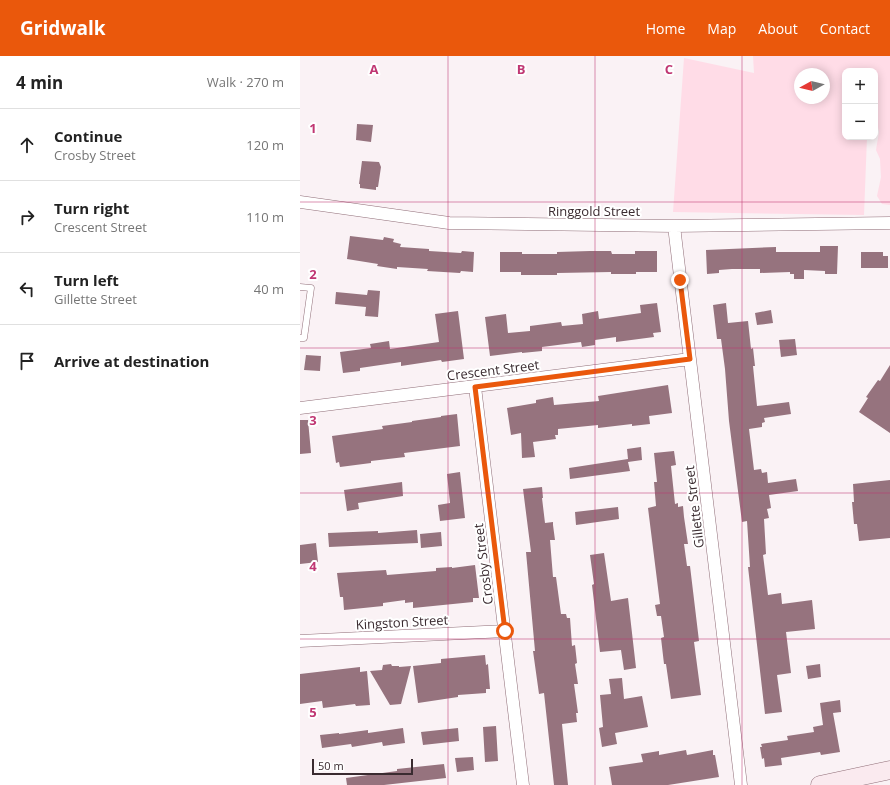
<!DOCTYPE html>
<html lang="en">
<head>
<meta charset="utf-8">
<style>
	:root { --surface:#fff; --page:#f6f6f6; --text:#222; --muted:#767676; --line:#e0e0e0; --accent:#ea580c }
	body { margin:0; font-family:"Open Sans",sans-serif; background:var(--page); color:var(--text) }
	.controls { position:absolute; right:12px; top:12px; display:grid; overflow:hidden; border-radius:8px; box-shadow:0 2px 10px #0003 }
	.controls button { width:36px; height:36px; display:grid; place-items:center; padding:0; border:0; border-bottom:1px solid var(--line); background:var(--surface); color:var(--text); font:20px sans-serif }
	.compass { position:absolute; left:494px; top:12px; width:36px; height:36px; border-radius:50%; background:var(--surface); box-shadow:0 2px 10px #0003; rotate:262deg }
	.scale { position:absolute; left:12px; bottom:10px; width:101px; box-sizing:border-box; padding-left:4px; border:2px solid #3a2b30; border-top:0; font-size:11px; line-height:14px; white-space:nowrap; color:#3a2b30; -webkit-text-stroke:3px #fff; paint-order:stroke }
	.stop { position:absolute; width:12px; height:12px; margin:-9px; border:3px solid #ea580c; border-radius:50%; background:#fff }
	.stop.end { background:#ea580c; border-color:#fff; box-shadow:0 1px 4px #0008 }
	.list { margin:0; padding:0; list-style:none }
	h2 { display:flex; justify-content:space-between; align-items:center; height:52px; margin:0; padding:0 16px; font-size:17px }
	h2 small { font-size:13px; font-weight:400; color:var(--muted) }
	.list li { display:grid; grid-template-columns:26px 1fr auto; gap:12px; align-items:center; box-sizing:border-box; height:72px; padding:0 16px; border-top:1px solid var(--line) }
	.list b { display:block; font-size:15px; white-space:nowrap }
	.list p { margin:0; font-size:13px; white-space:nowrap; color:var(--muted) }
	.list em { font-size:13px; font-style:normal; color:var(--muted) }
	.icon { flex:none; width:22px; height:22px; fill:none; stroke:currentColor; stroke-width:2; stroke-linecap:round; stroke-linejoin:round }
	.map { position:relative; flex:none; width:590px; height:729px; overflow:hidden }
	header { display:flex; align-items:center; gap:24px; box-sizing:border-box; height:56px; padding:0 20px; background:var(--accent); color:#fff }
	header strong { font-size:19px }
	nav { display:flex; gap:22px; margin-inline-start:auto; font-size:14px }
	main { display:flex }
	aside { flex:1; background:var(--surface) }
	.map>svg:first-child { display:block }
</style>
</head>
<body>
<header>
<strong>Gridwalk</strong>
<nav><a>Home</a><a>Map</a><a>About</a><a>Contact</a></nav>
</header>
<main>
<aside>
<h2>4 min<small>Walk · 270 m</small></h2>
<ul class="list">
<li><svg class="icon" aria-label="ahead" viewBox="0 0 24 24"><path d="M12 20V5M6 11l6-6 6 6"/></svg><div><b>Continue</b><p>Crosby Street</p></div><em>120 m</em></li>
<li><svg class="icon" aria-label="right" viewBox="0 0 24 24"><path d="M7 20v-9h11M14 6l5 5-5 5"/></svg><div><b>Turn right</b><p>Crescent Street</p></div><em>110 m</em></li>
<li><svg class="icon" aria-label="left" viewBox="0 0 24 24"><path d="M17 20v-9H6M10 6l-5 5 5 5"/></svg><div><b>Turn left</b><p>Gillette Street</p></div><em>40 m</em></li>
<li><svg class="icon" aria-label="arrive" viewBox="0 0 24 24"><path d="M6 21V4h12l-3 4 3 4H6"/></svg><div><b>Arrive at destination</b></div></li>
</ul>
</aside>
<div class="map">
<svg width="590" height="729" viewBox="0 0 590 729">
	<rect width="100%" height="100%" fill="#faf2f5"/>
	<path fill="#ffdce7" fill-rule="evenodd" d="M453 0H590V149L582 148 577 140 581 121 580 103 576 94 579 76 575 57V15H545V81H567L564 159 373 156 384 2 454 17ZM500 18H524V42H500Z"/>
	<path fill="#96737e" d="M57 68 73 69 71 86 56 84Z
		M62 105 79 106 81 111 78 131H76V134L60 132V128H59Z
		M50 180 83 184 84 181 94 183 93 186 101 188 100 191 129 193V195L161 197 162 195 174 196 173 216 161 215 160 217 127 215 128 213 97 211V213L77 210 78 208 47 203Z
		M520 190H538L537 218H525V215L504 214V223H494V218H490V216L460 217V213H432L419 214V217L407 218 406 194 476 191V196H520Z
		M290 195H311L312 198H335V195H357V216H336V218H311V216L257 217V219H221V216H200V196H222V198H257V196Z
		M561 196H583V200H588V212H561Z
		M68 234 80 235 78 261 65 260 66 251 35 248 36 236 67 239Z
		M357 247 361 276 353 277 354 281 316 286V281L295 284V289L282 291 281 286 242 291V295L222 297V296L190 300 185 261 206 258 208 277 230 275V270L261 266 262 270 283 268 282 258 298 255 299 263 341 257 340 249Z
		M426 247 428 267 448 265 451 293 453 292 455 310H453L457 350 489 346 491 358 464 362 465 366 462 367V371L449 373 454 414 461 413 462 417 467 416 468 427 496 423 498 435 469 439 471 452 467 453 469 462 464 463 466 498 463 499 468 539 481 537 482 548 512 544 515 573 486 576 491 617 477 619 482 656 465 658 448 511H450L447 465 442 466 429 365 425 313 421 283H417L413 249Z
		M471 254 473 267 457 269 455 257Z
		M158 255 164 303 142 306 141 304 101 310V306L60 312V315L43 317 40 296 71 292 70 288 89 285 90 293 139 286 135 258Z
		M495 283 497 299 481 301 479 284Z
		M6 299 21 300 20 315 4 314Z
		M590 309V377L559 356 568 342 566 341 578 324 580 325Z
		M368 329 372 357 349 360 350 368 332 370V368L298 372V369L258 373V379H255L256 383 233 386 235 401 222 402 221 377 211 379 207 352 236 347V344L253 341 254 349 299 345 298 340Z
		M157 358 160 390 104 397 105 401 71 405V407L40 411 39 406 36 407 32 380 83 373 82 370 112 366V365L141 361V360Z
		M0 364H8L11 397 0 398Z
		M341 391 342 404 328 406 330 415 270 423 269 412 328 403 327 393Z
		M374 395 376 409 371 410 375 448 378 447V451L383 450 384 461 388 488H384L387 510H390L399 585 394 586 401 639 371 643 366 608H364L361 582 364 581 361 560H357L355 549 360 548 348 452 356 450 354 426H357L354 397Z
		M160 416 165 462 140 465 138 449 150 447 147 418Z
		M590 424V482L559 485 557 468H554L552 446H554L553 428Z
		M102 426 103 440 58 447 59 453 47 455 44 434Z
		M242 431 243 442H242L245 467 253 466V469L255 484H250L253 521H256L261 558H266L267 562H270L272 590 275 589 277 607 275 608 278 628H274L278 657H276L277 666 262 668 268 729H254L244 637 239 638 233 595H235L226 496H231L223 433Z
		M318 451 319 463 276 469 275 456Z
		M117 474 118 487 29 491 28 477 78 475V477Z
		M141 476 142 490 121 492 120 478Z
		M16 487 18 506 0 508V489Z
		M304 497 311 545 328 542 336 612 324 614 321 594 300 596 292 529 294 528 290 499Z
		M175 509 179 542H173V546L113 552V546L105 547V544L83 547V550L44 554 43 541H40L37 517 86 514 87 519 136 515V512L152 511V512Z
		M185 599 186 609 188 608 190 633H186V637L158 639V641L118 647 113 610 141 607V603Z
		M91 608 92 610H99V611L111 610 101 648 90 649 70 615 82 614 83 609Z
		M520 608 521 621 508 623 506 610Z
		M60 611V616L67 615 70 649 56 650 55 648 23 652 22 645 0 648V618Z
		M322 622 324 643 342 640 348 671 315 677 317 688 302 691 299 672 303 671 300 639 311 638 309 623Z
		M540 644 541 656 533 657 540 696 521 699 520 696 481 702 482 709 465 711 464 702 462 703 460 691H462L461 688 488 684 487 680 514 676 513 671 523 669 520 647Z
		M196 670 198 705 185 706 183 671Z
		M103 672 105 687 83 690 82 686 52 691 51 688 22 692 20 679 39 677V678L68 674V677Z
		M158 672 159 685 123 689 121 676Z
		M386 694 387 699 413 694V699H415L419 721 368 729H312L309 711 343 706 341 698 359 695V699Z
		M173 701 174 714 157 716 155 702Z
		M144 708 146 722 84 729H47L46 722 97 715V713Z"/>
	<g fill="none" stroke-linecap="round" stroke-linejoin="round">
		<g stroke="#906e78" stroke-width="7">
			<path id="lane" d="M0 231 11 232 4 282H0"/>
		</g>
		<g stroke="#906e78" stroke-width="13">
			<path id="street" d="M0 146 149 167 374 170 590 167
				M374 170 441 729
				M175 331 223 729
				M0 352 390 303
				M0 585 205 575"/>
		</g>
		<g stroke="#906e78" stroke-width="19">
			<path id="secondary" d="M520 729 590 714"/>
		</g>
		<use href="#lane" stroke="#fff" stroke-width="6"/>
		<use href="#street" stroke="#fff" stroke-width="12"/>
		<use href="#secondary" stroke="#faeaef" stroke-width="18"/>
	</g>
	<g fill="none" stroke-linecap="round" stroke-linejoin="round">
		<path stroke="#ea580c" stroke-width="5" d="M205 575 175 331 390 303 380 224"/>
	</g>
	<path fill="none" stroke="#c03773" stroke-width="1" stroke-opacity="0.55" d="M148 0V729M295 0V729M442 0V729M0 146H590M0 292H590M0 437H590M0 583H590"/>
	<g text-anchor="middle" stroke-width="4" stroke-linejoin="round" paint-order="stroke">
		<g font-size="13" fill="#3a2b30" stroke="#fff">
			<text x="294" y="160">Ringgold Street</text>
			<text transform="translate(193 314) rotate(-7)" y="5">Crescent Street</text>
			<text transform="translate(394 451) rotate(-97)" y="5">Gillette Street</text>
			<text transform="translate(183 508) rotate(-97)" y="5">Crosby Street</text>
			<text transform="translate(102 566) rotate(-3)" y="5">Kingston Street</text>
		</g>
	</g>
	<g font-size="13" text-anchor="middle" font-weight="bold" fill="#c03773" stroke="#fff" stroke-width="4" stroke-linejoin="round" paint-order="stroke">
		<text x="74" y="18">A</text>
		<text x="221" y="18">B</text>
		<text x="369" y="18">C</text>
		<text x="13" y="77">1</text>
		<text x="13" y="223">2</text>
		<text x="13" y="369">3</text>
		<text x="13" y="515">4</text>
		<text x="13" y="661">5</text>
	</g>
</svg>
<div class="controls">
<button>+</button>
<button>−</button>
</div>
<svg class="compass" viewBox="-18 -18 36 36"><path d="M0-13l5 13h-10z" fill="#e53935"/><path d="M0 13l5-13h-10z" fill="#767676"/></svg>
<div class="scale">50 m</div>
<div class="stop" style="left:205px;top:575px"></div>
<div class="stop end" style="left:380px;top:224px"></div>
</div>
</main>
</body>
</html>
